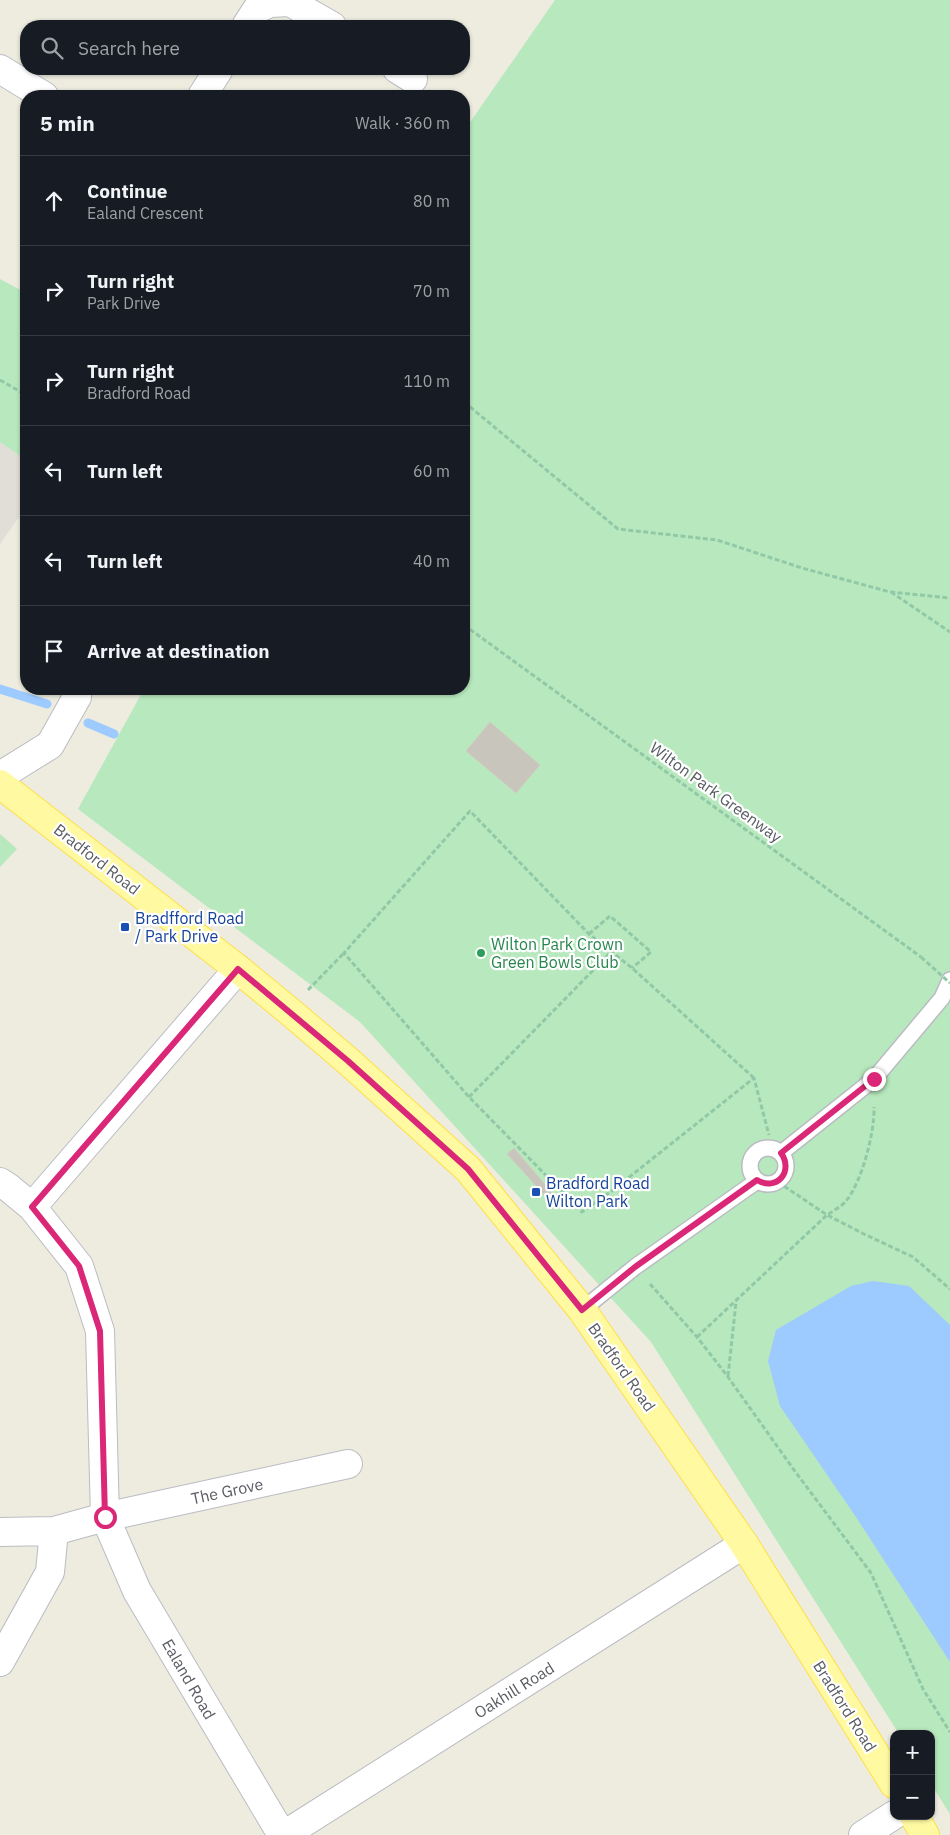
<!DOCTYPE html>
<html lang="en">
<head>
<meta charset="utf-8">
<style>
	:root { --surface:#171b24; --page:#242831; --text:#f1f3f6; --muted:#9ea1a6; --line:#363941 }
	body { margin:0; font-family:"IBM Plex Sans",sans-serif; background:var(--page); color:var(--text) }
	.controls { position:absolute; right:15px; bottom:15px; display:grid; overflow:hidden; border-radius:10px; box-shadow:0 1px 4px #0004 }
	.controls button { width:45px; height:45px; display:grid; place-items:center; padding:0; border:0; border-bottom:1px solid var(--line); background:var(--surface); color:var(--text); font:25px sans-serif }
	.stop { position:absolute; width:15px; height:15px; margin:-11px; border:4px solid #db2777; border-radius:50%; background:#fff }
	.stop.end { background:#db2777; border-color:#fff; box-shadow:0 1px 5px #0008 }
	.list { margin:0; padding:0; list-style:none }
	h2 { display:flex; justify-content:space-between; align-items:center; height:65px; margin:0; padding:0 20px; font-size:21px }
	h2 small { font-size:16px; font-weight:400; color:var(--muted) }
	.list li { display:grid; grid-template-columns:32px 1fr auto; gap:15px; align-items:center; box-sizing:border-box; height:90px; padding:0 20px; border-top:1px solid var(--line) }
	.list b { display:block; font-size:19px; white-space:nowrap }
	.list p { margin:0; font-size:16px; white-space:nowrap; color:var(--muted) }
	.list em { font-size:16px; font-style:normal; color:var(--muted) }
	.icon { flex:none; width:28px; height:28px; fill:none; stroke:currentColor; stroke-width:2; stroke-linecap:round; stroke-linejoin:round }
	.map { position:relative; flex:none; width:950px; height:1835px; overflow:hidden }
	.search { position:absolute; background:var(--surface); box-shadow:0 1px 4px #0004; left:20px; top:20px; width:450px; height:55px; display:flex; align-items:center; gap:12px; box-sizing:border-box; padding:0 18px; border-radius:20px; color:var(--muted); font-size:19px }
	.panel { position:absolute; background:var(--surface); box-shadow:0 1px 4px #0004; left:20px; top:90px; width:450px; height:605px; border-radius:20px }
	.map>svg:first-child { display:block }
</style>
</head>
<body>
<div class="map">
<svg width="950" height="1835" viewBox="0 0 950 1835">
	<rect width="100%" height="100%" fill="#edecdf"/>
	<path fill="#e0ded7" d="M0 442 26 460V507L0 544Z"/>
	<path fill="#b8e8bd" d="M555 0H950V1814L931 1784V1734H899L651 1342 360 1022 78 809 144 689H464V131Z
		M0 279 26 293V460L0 442Z
		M0 834 17 849 0 867Z"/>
	<path fill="#9dcaff" d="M873 1281 909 1286 950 1325V1662L856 1517 780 1406 768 1361 776 1330 851 1286Z"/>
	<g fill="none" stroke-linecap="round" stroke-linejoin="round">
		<path stroke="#9dcaff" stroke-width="9" d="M0 689 47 704
			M88 723 114 734"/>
	</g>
	<path fill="#c8c5bc" stroke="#d2cebd" d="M490 722 540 765 516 793 466 751Z
		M514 1148 553 1194 548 1199 507 1154Z"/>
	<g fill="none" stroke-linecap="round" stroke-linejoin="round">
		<g stroke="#babcc3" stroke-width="18">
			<path id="lane" d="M750 1166a18 18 0 1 1 36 0a18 18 0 1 1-36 0Z
				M781 1153 874 1079 942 998 950 980
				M582 1310 635 1267 757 1181"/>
		</g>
		<g stroke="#babcc3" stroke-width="30">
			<path id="street" d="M246 26 257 9 270 3 290 2 332 26
				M0 69 44 96
				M397 69 413 79
				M202 96 219 69
				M0 776 50 745 77 697V689
				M0 1182 9 1188 32 1207 79 1266 100 1331 105 1517 137 1591 282 1835
				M32 1207 238 969
				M0 1532 54 1531 105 1517 348 1464
				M0 1662 50 1572 54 1531
				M284 1835 744 1544
				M863 1835 894 1815"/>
		</g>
		<g stroke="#ffdf46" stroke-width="30">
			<path id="primary" d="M0 784 238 969 288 1010 348 1061 468 1169 582 1310 744 1544 894 1784
				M914 1816 925 1835"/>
		</g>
		<path stroke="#91c9a7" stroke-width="3" stroke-dasharray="5 2.5" stroke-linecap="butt" d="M0 380 26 395
			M464 402 618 529 717 540 802 568 890 592 950 598
			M891 592 950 632
			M464 625 921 957
			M589 934 610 916 651 952 632 968
			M308 990 344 953
			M754 1078 632 968 589 934 470 811 344 953 469 1097 582 1212 613 1190 754 1078 769 1135
			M469 1097 611 952
			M778 1182 827 1215 864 1234 913 1257 950 1289
			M650 1284 697 1337 728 1377 794 1470 871 1573 923 1689 950 1732
			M697 1337 827 1215C833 1211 842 1206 846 1201 862 1182 875 1131 874 1107
			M728 1376 736 1302"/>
		<use href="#lane" stroke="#fff" stroke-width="15"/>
		<use href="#street" stroke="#fff" stroke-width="28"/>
		<use href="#primary" stroke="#fffaa2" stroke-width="28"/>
		<path stroke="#91c9a7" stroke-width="3" stroke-dasharray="5 2.5" stroke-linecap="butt" d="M921 957 950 983"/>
	</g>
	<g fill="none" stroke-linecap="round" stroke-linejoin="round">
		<path stroke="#db2777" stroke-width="6" d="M105 1517 100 1331 79 1266 32 1207 238 969 348 1061 468 1169 582 1310 635 1267 757 1180C777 1192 794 1171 781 1153L874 1079"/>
	</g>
	<g fill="#1a4fb4" stroke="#fff" stroke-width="2">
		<rect x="120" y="922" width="10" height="10" rx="2.5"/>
		<rect x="531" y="1187" width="10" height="10" rx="2.5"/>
	</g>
	<circle fill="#2e9e5b" stroke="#fff" stroke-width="2" cx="481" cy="953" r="5"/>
	<g text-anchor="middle" stroke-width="4.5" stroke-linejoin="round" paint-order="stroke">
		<g font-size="16" fill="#585b62" stroke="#fff">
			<text transform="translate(716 792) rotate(36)" y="6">Wilton Park Greenway</text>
			<text transform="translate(97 859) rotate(38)" y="6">Bradford Road</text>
			<text transform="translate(622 1367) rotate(55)" y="6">Bradford Road</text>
			<text transform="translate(227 1491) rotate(-12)" y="6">The Grove</text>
			<text transform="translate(189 1679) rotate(60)" y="6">Ealand Road</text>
			<text transform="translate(514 1690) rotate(-32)" y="6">Oakhill Road</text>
			<text transform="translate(845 1706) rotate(58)" y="6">Bradford Road</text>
		</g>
		<g font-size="16" fill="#164399" stroke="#fff" text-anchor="start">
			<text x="135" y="924">Bradfford Road<tspan x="135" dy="18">/ Park Drive</tspan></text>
			<text x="546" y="1189">Bradford Road<tspan x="546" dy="18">Wilton Park</tspan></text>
		</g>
		<g font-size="16" fill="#27864d" stroke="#fff" text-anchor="start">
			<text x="491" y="950">Wilton Park Crown<tspan x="491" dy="18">Green Bowls Club</tspan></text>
		</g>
	</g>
</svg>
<div class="controls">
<button>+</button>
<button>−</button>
</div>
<div class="stop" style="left:105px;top:1517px"></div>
<div class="stop end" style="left:874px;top:1079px"></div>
<div class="search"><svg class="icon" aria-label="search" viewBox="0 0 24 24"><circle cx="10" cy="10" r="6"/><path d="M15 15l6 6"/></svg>Search here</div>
<section class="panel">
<h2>5 min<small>Walk · 360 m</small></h2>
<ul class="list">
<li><svg class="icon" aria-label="ahead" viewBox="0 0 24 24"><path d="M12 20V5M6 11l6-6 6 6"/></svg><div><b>Continue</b><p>Ealand Crescent</p></div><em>80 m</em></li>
<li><svg class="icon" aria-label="right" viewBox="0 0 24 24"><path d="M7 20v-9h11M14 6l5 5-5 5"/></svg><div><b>Turn right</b><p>Park Drive</p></div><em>70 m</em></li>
<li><svg class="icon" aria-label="right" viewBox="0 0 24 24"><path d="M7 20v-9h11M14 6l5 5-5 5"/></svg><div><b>Turn right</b><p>Bradford Road</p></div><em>110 m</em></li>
<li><svg class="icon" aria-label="left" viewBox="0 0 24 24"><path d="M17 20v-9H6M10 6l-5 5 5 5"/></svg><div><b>Turn left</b></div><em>60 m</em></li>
<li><svg class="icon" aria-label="left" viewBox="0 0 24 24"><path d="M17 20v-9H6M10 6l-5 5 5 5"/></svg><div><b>Turn left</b></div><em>40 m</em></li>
<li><svg class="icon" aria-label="arrive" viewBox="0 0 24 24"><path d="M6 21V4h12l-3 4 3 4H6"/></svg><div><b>Arrive at destination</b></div></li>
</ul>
</section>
</div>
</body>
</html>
